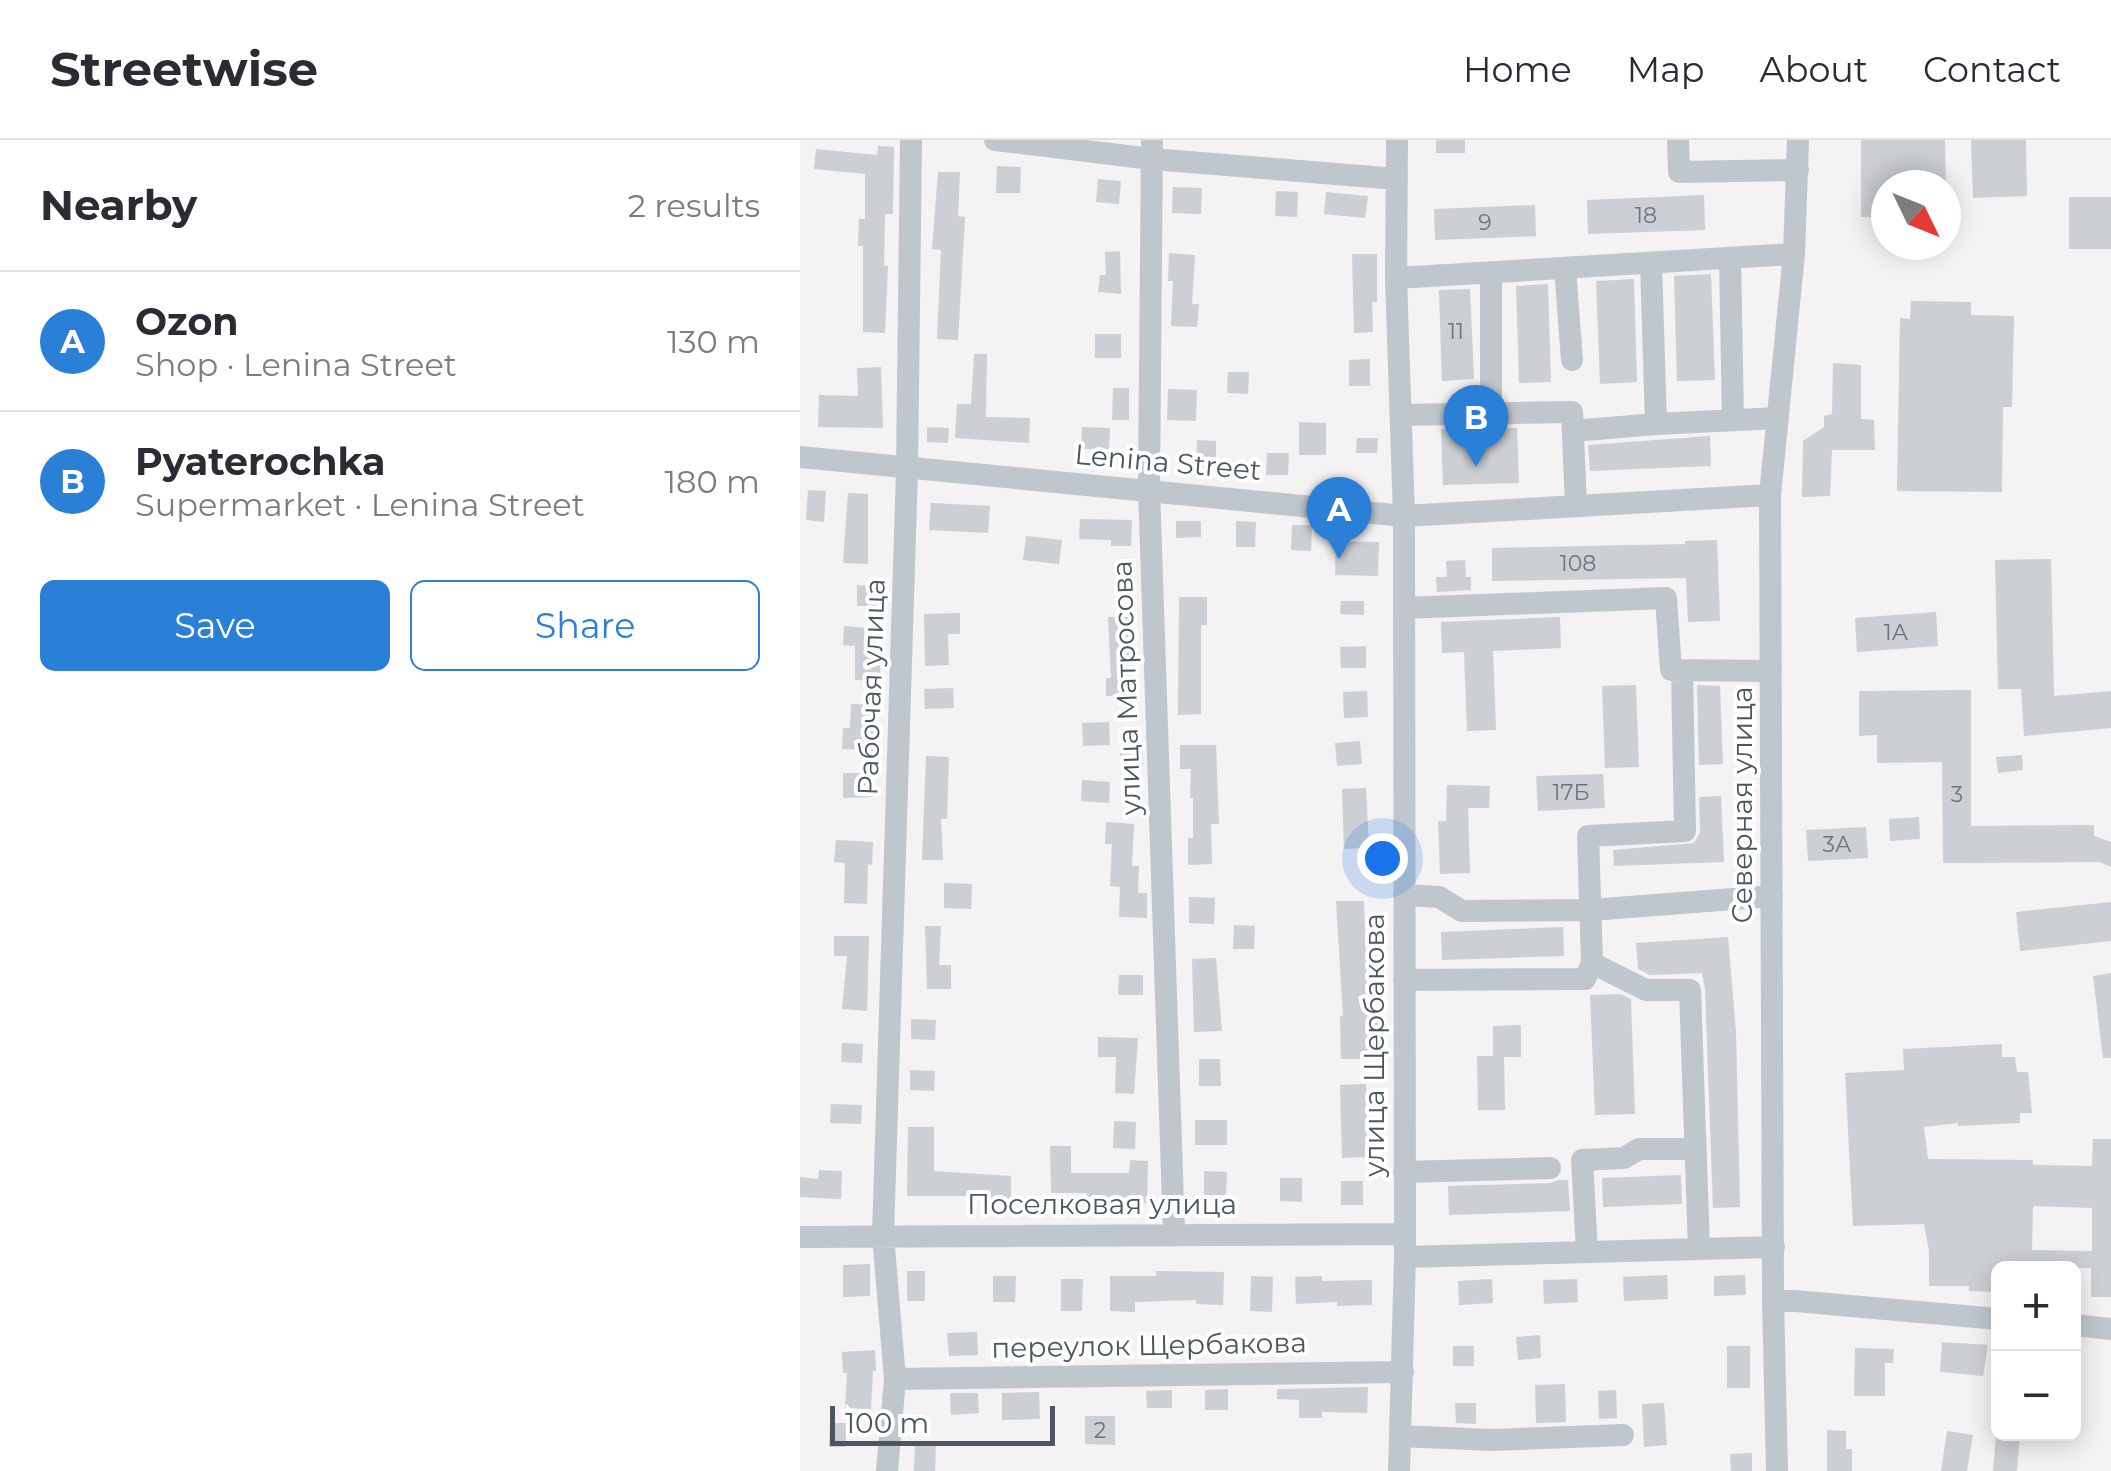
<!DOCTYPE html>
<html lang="en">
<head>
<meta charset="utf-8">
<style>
	:root { --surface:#fff; --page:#f2f2f3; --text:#2b2b33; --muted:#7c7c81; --line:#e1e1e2; --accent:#2a80d6 }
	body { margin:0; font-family:Montserrat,sans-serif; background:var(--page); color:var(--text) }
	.controls { position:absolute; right:30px; bottom:30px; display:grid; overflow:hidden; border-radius:15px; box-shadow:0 5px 25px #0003 }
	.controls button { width:90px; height:90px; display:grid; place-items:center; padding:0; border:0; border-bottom:2px solid var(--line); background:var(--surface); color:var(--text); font:50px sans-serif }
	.compass { position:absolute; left:1071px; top:30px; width:90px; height:90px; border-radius:50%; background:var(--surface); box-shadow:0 5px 25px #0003; rotate:133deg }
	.scale { position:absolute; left:30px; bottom:25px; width:225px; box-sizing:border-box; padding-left:10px; border:5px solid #4b565e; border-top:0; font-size:28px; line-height:35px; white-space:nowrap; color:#4b565e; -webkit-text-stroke:8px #fff; paint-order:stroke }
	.you { position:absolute; left:582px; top:718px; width:35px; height:35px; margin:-25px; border:8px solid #fff; border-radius:50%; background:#1a73e8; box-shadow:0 0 0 15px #1a73e833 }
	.badge { display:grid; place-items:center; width:65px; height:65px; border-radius:50%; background:var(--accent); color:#fff; font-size:32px; font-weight:700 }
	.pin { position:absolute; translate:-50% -82px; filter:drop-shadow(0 2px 5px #0008) }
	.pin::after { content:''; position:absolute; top:52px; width:35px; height:30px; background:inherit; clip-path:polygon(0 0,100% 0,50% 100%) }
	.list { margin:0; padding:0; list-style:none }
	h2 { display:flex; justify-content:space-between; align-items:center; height:130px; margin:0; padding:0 40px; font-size:42px }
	h2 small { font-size:32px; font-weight:400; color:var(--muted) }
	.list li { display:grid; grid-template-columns:65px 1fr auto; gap:30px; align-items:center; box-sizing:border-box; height:140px; padding:0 40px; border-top:2px solid var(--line) }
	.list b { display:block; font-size:38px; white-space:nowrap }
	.list p { margin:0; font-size:32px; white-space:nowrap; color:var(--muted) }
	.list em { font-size:32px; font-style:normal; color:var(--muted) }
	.actions { display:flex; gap:20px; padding:30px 40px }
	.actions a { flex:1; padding:22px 0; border:2px solid var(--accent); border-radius:15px; text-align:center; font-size:35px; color:var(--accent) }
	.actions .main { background:var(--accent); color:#fff }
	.map { position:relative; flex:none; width:1311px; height:1331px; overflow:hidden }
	header { display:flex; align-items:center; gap:60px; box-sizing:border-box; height:140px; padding:0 50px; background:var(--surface); border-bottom:2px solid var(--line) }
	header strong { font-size:48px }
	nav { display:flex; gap:55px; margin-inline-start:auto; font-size:35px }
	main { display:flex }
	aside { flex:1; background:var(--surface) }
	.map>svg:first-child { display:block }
</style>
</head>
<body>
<header>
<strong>Streetwise</strong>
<nav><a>Home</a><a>Map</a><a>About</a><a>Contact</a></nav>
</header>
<main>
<aside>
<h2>Nearby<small>2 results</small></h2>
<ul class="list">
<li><span class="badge">A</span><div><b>Ozon</b><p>Shop · Lenina Street</p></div><em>130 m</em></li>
<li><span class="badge">B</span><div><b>Pyaterochka</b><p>Supermarket · Lenina Street</p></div><em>180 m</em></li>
</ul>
<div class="actions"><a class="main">Save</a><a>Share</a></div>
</aside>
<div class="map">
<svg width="1311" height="1331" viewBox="0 0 1311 1331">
	<rect width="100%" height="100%" fill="#f4f2f2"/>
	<path fill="#cccfd3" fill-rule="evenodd" d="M636 0H665V13H636Z
		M1061 0H1145L1146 45H1086V77H1061Z
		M1171 0H1226L1227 56 1173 58Z
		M78 6 94 7 93 74H85L84 126H88L85 193 63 192V106H58L59 79H65V34L14 29 16 9 77 15Z
		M197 26 221 27 220 53H196Z
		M138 32H160L158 76 165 77 158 200 137 199 141 110 132 109Z
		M298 39 321 41 319 64 296 62Z
		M373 47 402 48 401 74 372 73Z
		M476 51 498 52 497 77 475 76Z
		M526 52 568 56 565 78 524 74Z
		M904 55 905 90 788 94 787 60Z
		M1269 57H1311V109H1269Z
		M735 65 736 96 635 100 634 69Z
		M320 111 321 154 298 152 300 135H306L305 112Z
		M369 113 395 115 392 164H399L397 187 371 186 373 141H368Z
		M552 114H577V162H572L573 192 554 193Z
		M911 134 915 240 877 241 874 136Z
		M834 139 837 242 800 244 796 141Z
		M748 144 751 242 719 243 716 146Z
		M670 149 674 239 642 241 639 150Z
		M1111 161 1171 162V175L1214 176 1212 267H1203L1202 352 1097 351 1100 178 1110 179Z
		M295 194H321V218H295Z
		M174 214H187L186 277 230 278 229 303 155 298 157 264H171Z
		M570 219V246H549V220Z
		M1033 223 1061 225V279L1074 280 1075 310H1032L1030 356 1002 357 1003 301 1024 287V276L1032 274Z
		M81 227 83 288 18 287 19 255 58 256 57 228Z
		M428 232H449L448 254 427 253Z
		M313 248H329V280H312Z
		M368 249 397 250 396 281 367 280Z
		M499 282 526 283V315H499Z
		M127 287 149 288 148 303 127 302Z
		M282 287 310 288 309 309H281Z
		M717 288 719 343 643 345 641 289Z
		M910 296 911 326 790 331 788 305Z
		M557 298H578L577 313H556Z
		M397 300 416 301V329H396Z
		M467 313H489L488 335H466Z
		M8 350 26 351 24 382 6 380Z
		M48 353 68 354V424L43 423Z
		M131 363 190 366 188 393 129 390Z
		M280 379 332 380 331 406H311V400L279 399Z
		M376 381H401V397L376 398Z
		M436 381 456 382 455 407H436Z
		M492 385H512L511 411 491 410Z
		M226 396 262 400 259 424 223 420Z
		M917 400 920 481 888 482 886 438 692 441V408L885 404V401Z
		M536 401 579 402 578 436 535 435Z
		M1251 419 1254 556 1311 551V588L1224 596 1221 549H1198L1195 420Z
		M665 420 666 437H671V450L637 452 636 437H647L646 421Z
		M57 445 81 446V466H57Z
		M379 457H407V485H401V574L378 575Z
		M541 461H564V475L540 474Z
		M1136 472 1138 506 1057 512 1055 478Z
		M160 473V494H148L149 525 125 526 124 474Z
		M308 477H331L334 533H329L330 555 306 556V538H311Z
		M760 477 761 508 693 511 696 590 667 591 664 512 642 513 641 482Z
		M44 486 81 489 80 541 55 540V506L43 505Z
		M566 506V528H541L540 507Z
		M836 545 839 627 805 628 802 546Z
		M897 545 920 546 923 624 899 625Z
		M153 548 154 568 125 569 124 549Z
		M1171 550V686L1294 685V696L1311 702V727L1299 722 1143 723 1142 622 1077 623V595L1059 596V551Z
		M567 551 568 577 544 578 543 552Z
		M51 564 75 565 73 610 42 609 43 588H50Z
		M309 582 310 605 283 606 282 583Z
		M560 601 562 624 537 626 535 603Z
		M380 605H416L419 684H411L412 724 388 725V698H393V658H390L391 629H380Z
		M343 611V629L321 630 320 612Z
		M1222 615 1223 630 1198 633 1196 617Z
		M126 616 149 617 147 679H141L143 720H122Z
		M43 633H73V657L43 658Z
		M803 634 805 668 738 671 736 636Z
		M282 640 310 642 309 663 281 661Z
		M647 645 690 646 689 668H668L670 733 640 734 638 681H646Z
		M566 648 569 708 544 709 542 649Z
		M921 656 924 722 814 726 813 710 894 703 900 692 899 657Z
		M1119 677 1120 699 1090 701 1089 679Z
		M306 682 334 684 332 726H339L338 753H347V778L319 777 320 747 310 746 312 704H305Z
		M1066 687 1068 718 1008 721 1006 690Z
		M36 700 73 702 72 725 68 724 67 764 44 763 45 723 34 722Z
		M144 743 172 744 171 769 144 768Z
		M389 757 415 758 414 784 389 783Z
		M536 761H564L568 875H578L579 919H541L540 876H543Z
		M1311 762V801L1220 811 1216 772Z
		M434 785 455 786 454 809H433Z
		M125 786H141L139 825H151V849H127Z
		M763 787 764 816 642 820 641 792Z
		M34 796H69L67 871 42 869 47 816H34Z
		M928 797 936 892 940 1067 913 1068 905 849 902 833 850 835 838 829 836 803Z
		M416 818 422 891 394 892 392 819Z
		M1311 833V918H1303L1293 836Z
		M319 835H343V855H318Z
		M820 854 831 859 835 974 795 975 790 855Z
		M111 879 136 880 135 900 111 899Z
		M721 885V917H704L705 970H678L677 916H693V886Z
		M298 897 338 898 334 954 315 953 316 917H298Z
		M42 903 63 904 62 923 41 922Z
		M1202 904V917H1215L1217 932H1228L1232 973H1220V983L1158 986V983L1124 987 1128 1019 1233 1020V1025L1292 1026 1293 999H1311V1157H1291V1128H1198V1152L1169 1151V1146H1129V1111L1124 1084 1053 1086 1045 933 1104 930 1103 909ZM1233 1066 1292 1068V1111L1232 1110Z
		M399 919H420L421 946H399Z
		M110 930 135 931 134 951 110 950Z
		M566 944 567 1017 542 1018 540 945Z
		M31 964 62 965 61 984 30 983Z
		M395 980H427V1005H395Z
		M314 981 336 982 335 1009 313 1008Z
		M108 987H134V1031L211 1036V1060H191V1056H107Z
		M250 1006H271V1033H329L330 1020 348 1021 347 1063 287 1061V1053H251Z
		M19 1030 42 1031 41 1059 0 1057V1037L18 1039Z
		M404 1031 427 1032 426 1055H404Z
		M881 1035 882 1064 803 1067 802 1038Z
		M480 1038H502V1062L480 1061Z
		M759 1040H768L770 1071 649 1075 648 1046 750 1043Z
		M541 1041H563V1065H541Z
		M70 1124V1156L43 1157V1125Z
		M107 1131H125V1161H107Z
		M356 1131 424 1132 423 1165 396 1164V1160L335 1162V1172L310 1171V1136H356Z
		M867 1135 868 1159 824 1161 823 1137Z
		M945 1135 946 1155 914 1156V1136Z
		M193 1136H216L215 1162H193Z
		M451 1136 473 1137 472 1172 450 1171Z
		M522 1136V1141L572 1140V1165L537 1166V1162L496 1164 495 1137Z
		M261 1139H283L282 1171H261Z
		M692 1139 693 1163 659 1165 658 1141Z
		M777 1139 778 1162 744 1164 743 1140Z
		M177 1192 178 1215 149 1216 147 1193Z
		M740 1195 741 1218 718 1220 716 1197Z
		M1142 1202 1188 1205 1183 1236 1140 1232Z
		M653 1206H674V1226H653Z
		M927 1206H950V1248H927Z
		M1055 1208 1094 1209 1093 1223H1085V1256H1054Z
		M75 1210 76 1231H73L71 1269 45 1268 47 1233H43L42 1212Z
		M765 1244 766 1282 736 1283 735 1245Z
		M568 1247 567 1273 522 1272V1278H499V1260L477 1259V1249Z
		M428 1249V1270H405V1250Z
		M372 1250V1268H347L346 1251Z
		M816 1250 817 1278 799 1279 798 1251Z
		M239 1252 240 1279 202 1280V1253Z
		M150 1253H178L179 1273 151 1275Z
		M655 1263H676V1284L656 1283Z
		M864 1263 867 1305 844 1307 842 1264Z
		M285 1276H315V1305L285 1304Z
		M30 1283H46V1307H29Z
		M1027 1290 1046 1291V1309H1052V1331H1027Z
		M1147 1291 1173 1295 1167 1331H1141Z
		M1196 1294H1220L1217 1331H1193Z
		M115 1304 136 1305 135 1331H114Z
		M952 1313V1331H931L930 1314Z"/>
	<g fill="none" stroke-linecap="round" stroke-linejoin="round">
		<path stroke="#bfc7cd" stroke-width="22" d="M195 0 352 19 597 39
			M352 0 349 349 374 1093
			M597 0 596 138 604 376 605 1117 599 1331
			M878 0 879 32 998 30
			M930 118 933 280
			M851 123 856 284 978 278
			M765 128 772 220
			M691 132V273
			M596 138 994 114
			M601 275 772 272 776 366
			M773 291 856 284
			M0 317 604 376 970 355
			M604 468 866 458 871 530 971 531
			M882 530 885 691 788 696 792 823 846 850H890L899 1109
			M604 755 639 757 662 771 791 770 972 756
			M604 840 785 839 792 823
			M604 1032 750 1028
			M0 1097 604 1094
			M787 1112 782 1020 824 1018 839 1009H895
			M605 1117 974 1107
			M973 1159 1198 1179
			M1274 1185 1311 1189
			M95 1239 603 1232
			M600 1296 692 1300 823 1295
			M87 1331 95 1239 83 1095 107 330 111 0
			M977 1331 973 1159 970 355 994 114 998 0"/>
	</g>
	<g text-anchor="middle" stroke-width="8" stroke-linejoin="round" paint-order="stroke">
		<g font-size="22" fill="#6b747b">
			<text x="846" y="83">18</text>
			<text x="685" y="90">9</text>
			<text x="656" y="199">11</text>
			<text x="778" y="431">108</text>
			<text x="1096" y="500">1А</text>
			<text x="771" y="660">17Б</text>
			<text x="1157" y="662">3</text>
			<text x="1037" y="712">3А</text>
			<text x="300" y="1298">2</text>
		</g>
		<g font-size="28" fill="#4b565e" stroke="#fff">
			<text transform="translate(368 322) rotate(5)" y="10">Lenina Street</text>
			<text transform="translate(71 547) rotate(-88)" y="10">Рабочая улица</text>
			<text transform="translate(326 548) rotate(-92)" y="10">улица Матросова</text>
			<text transform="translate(942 665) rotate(-90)" y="10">Северная улица</text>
			<text transform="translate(574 905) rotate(-90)" y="10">улица Щербакова</text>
			<text x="302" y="1074">Поселковая улица</text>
			<text transform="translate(349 1205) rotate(-1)" y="10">переулок Щербакова</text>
		</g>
	</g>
</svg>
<div class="controls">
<button>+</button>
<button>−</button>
</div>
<svg class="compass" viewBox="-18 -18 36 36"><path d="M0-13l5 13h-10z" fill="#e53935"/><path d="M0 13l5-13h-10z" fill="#7c7c81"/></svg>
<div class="scale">100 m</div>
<div class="you"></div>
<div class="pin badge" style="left:539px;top:419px">A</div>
<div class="pin badge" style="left:676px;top:327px">B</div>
</div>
</main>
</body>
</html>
